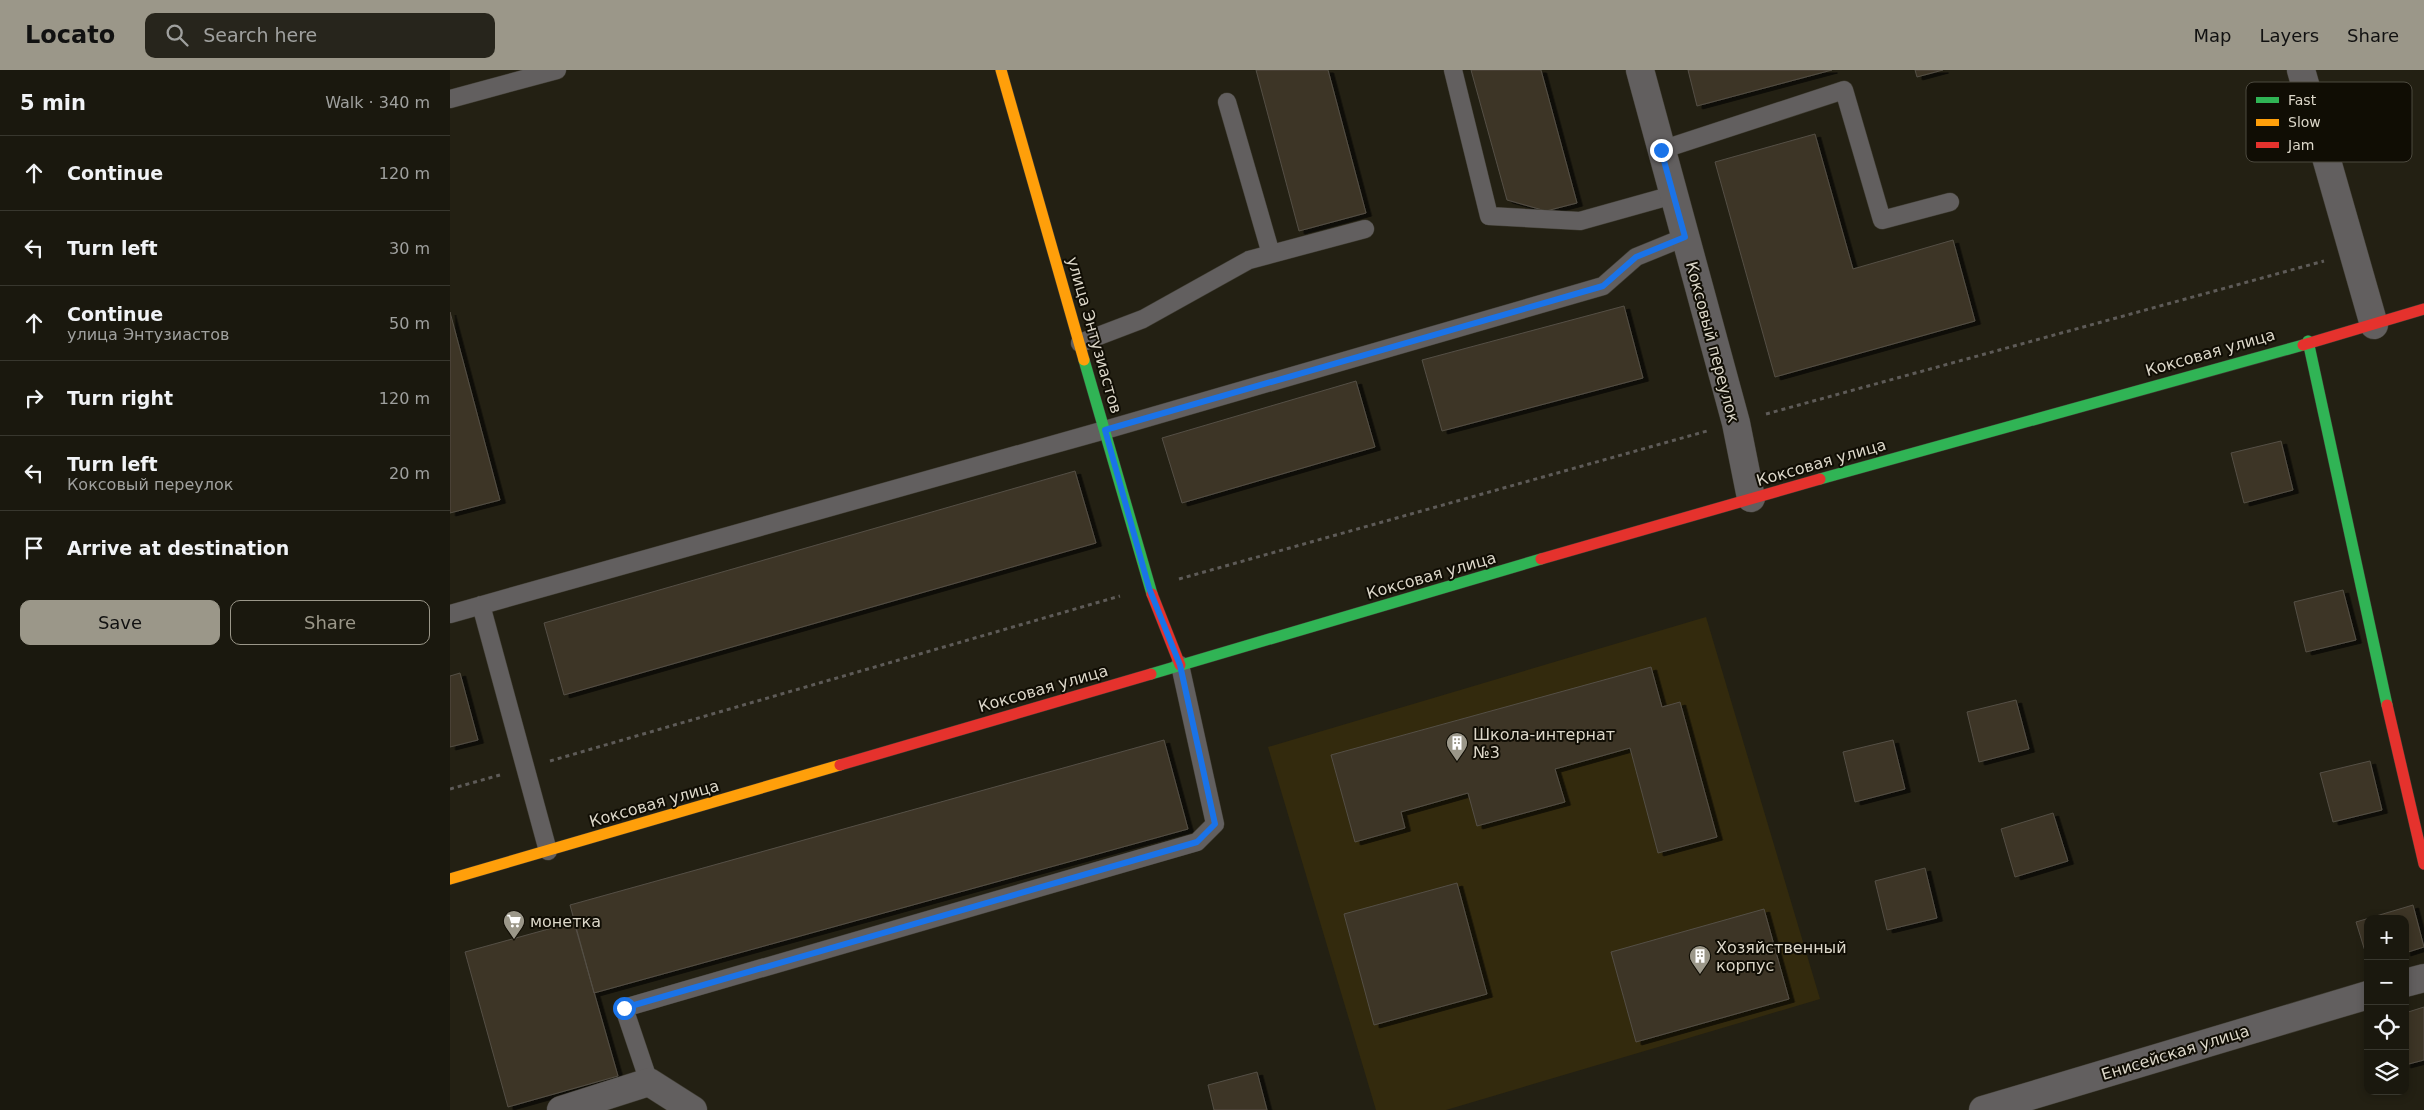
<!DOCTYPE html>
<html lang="en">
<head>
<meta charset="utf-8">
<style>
	:root { --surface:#1a180e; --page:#27251c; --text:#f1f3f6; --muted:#9fa09e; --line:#38372e; --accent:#9b9789 }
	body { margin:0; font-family:"DejaVu Sans",sans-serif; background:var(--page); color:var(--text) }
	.controls { position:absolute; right:15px; bottom:15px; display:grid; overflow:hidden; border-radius:10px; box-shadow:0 2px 8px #0003 }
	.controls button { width:45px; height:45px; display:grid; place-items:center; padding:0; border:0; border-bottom:1px solid var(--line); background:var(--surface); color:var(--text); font:25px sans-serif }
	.stop { position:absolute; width:15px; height:15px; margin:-11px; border:4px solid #1a73e8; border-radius:50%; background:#fff }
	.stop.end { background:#1a73e8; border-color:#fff; box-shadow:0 1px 5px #0008 }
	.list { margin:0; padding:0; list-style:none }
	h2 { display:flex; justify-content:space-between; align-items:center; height:65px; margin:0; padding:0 20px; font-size:21px }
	h2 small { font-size:16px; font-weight:400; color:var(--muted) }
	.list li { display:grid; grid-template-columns:32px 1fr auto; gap:15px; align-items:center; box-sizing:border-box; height:75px; padding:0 20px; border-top:1px solid var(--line) }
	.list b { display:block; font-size:19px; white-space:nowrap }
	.list p { margin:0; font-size:16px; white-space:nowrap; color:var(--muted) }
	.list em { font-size:16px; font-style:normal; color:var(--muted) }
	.actions { display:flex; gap:10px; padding:15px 20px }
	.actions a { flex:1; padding:11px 0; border:1px solid var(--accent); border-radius:10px; text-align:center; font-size:18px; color:var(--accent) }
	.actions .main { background:var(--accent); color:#111 }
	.icon { flex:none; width:28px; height:28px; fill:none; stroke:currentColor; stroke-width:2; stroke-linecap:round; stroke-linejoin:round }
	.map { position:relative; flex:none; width:1974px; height:1040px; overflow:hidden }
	header { display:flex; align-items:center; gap:30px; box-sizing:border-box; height:70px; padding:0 25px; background:var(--accent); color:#111 }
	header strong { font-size:24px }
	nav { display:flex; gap:28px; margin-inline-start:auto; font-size:18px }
	.search { width:350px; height:45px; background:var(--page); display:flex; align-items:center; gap:12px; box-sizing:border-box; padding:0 18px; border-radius:10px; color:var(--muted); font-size:19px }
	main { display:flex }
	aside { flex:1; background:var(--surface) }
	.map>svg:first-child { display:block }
</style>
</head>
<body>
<header>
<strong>Locato</strong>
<div class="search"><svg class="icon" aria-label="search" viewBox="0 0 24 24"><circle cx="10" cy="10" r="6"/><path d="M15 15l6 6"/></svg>Search here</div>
<nav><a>Map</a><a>Layers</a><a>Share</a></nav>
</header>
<main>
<aside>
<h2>5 min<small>Walk · 340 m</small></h2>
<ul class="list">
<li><svg class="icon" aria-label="ahead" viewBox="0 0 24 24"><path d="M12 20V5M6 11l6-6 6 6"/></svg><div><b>Continue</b></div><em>120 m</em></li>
<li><svg class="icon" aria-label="left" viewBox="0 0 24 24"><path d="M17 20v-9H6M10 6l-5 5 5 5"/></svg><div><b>Turn left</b></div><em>30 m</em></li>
<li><svg class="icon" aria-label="ahead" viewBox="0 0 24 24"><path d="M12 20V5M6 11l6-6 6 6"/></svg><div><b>Continue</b><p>улица Энтузиастов</p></div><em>50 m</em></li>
<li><svg class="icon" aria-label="right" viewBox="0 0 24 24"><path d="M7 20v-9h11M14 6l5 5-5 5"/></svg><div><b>Turn right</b></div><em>120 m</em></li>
<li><svg class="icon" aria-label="left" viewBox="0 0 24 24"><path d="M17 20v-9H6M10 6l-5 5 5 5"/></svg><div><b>Turn left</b><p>Коксовый переулок</p></div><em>20 m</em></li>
<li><svg class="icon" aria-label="arrive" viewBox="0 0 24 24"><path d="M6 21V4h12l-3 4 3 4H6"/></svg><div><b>Arrive at destination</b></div></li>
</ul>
<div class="actions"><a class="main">Save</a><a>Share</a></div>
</aside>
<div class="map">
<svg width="1974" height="1040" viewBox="0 0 1974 1040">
	<defs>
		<filter id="shadow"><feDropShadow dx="5.5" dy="3" stdDeviation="0" flood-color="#0009"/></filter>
	</defs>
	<rect width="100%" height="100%" fill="#232013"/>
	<path fill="#332a0d" d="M1256 547 1370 929 996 1040H926L818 677Z"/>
	<path fill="#3e3527" stroke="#544f45" filter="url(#shadow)" d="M806 0H878L916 143 849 161Z
		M1021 0H1091L1127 133 1096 141 1057 130Z
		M1238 0H1382L1247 36Z
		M1465 0H1493L1467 7Z
		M1365 64 1403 199 1503 170 1525 251 1325 307 1265 92Z
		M1174 236 1193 308 992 361 972 290Z
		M0 242 50 430 0 443Z
		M906 311 925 377 732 433 712 368Z
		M1831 371 1843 420 1794 433 1781 383Z
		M625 401 646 473 114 625 94 553Z
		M1893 520 1906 570 1856 582 1844 532Z
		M1201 597 1212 637 1230 632 1267 767 1208 783 1180 678 1105 699 1115 732 1027 756 1018 723 951 742 955 758 905 772 881 685Z
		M10 603 28 670 0 677V606Z
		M1566 630 1579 679 1529 692 1517 642Z
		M714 670 738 759 144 923 120 835Z
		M1443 670 1455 719 1405 732 1393 682Z
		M1920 691 1932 740 1883 752 1870 703Z
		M1603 743 1618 791 1565 807 1551 759Z
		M1475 798 1487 848 1437 860 1425 811Z
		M1007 813 1037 924 924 955 894 844Z
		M1963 835 1974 877 1955 883V849H1918V891L1906 852Z
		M1314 839 1339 929 1186 972 1161 882Z
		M124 852 168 1006 58 1037 15 882Z
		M1974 937V990L1955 995V943Z
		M807 1002 817 1040H764L758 1015Z"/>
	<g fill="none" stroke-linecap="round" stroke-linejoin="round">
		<g stroke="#3f3c32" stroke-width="19">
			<path id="lane" d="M1003 0 1039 146 1130 151 1223 125
				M0 29 107 0
				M777 32 821 184
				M1211 80 1394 20 1432 150 1500 132
				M630 273 693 249 799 190 915 159
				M31 535 98 781
				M0 544 655 360 1153 216 1186 187 1235 167
				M199 1012 174 938 747 772 765 754 730 595"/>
		</g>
		<g stroke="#3f3c32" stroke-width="29">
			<path id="street" d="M1190 0 1286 353 1301 428
				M1851 0 1924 255
				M1955 913 1974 908
				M111 1040 199 1012 243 1040
				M1533 1040 1918 925"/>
		</g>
		<g stroke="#3f3c32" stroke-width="12">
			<path id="fast" d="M1858 271 1937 635
				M634 290 702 524
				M1370 409 1853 275
				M701 604 1091 489"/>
		</g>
		<g stroke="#3f3c32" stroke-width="12">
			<path id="slow" d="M551 0 634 290
				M0 809 390 695"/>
		</g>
		<g stroke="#3f3c32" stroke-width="12">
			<path id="jam" d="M1853 275 1974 239
				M1091 489 1370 409
				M702 524 730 595
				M1937 635 1974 794
				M390 695 701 604"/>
		</g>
		<path stroke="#5e5b58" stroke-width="3" stroke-dasharray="4 4" stroke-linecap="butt" d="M1316 344 1874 191
			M729 509 1257 361
			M100 691 670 526
			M0 719 50 705"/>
		<use href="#lane" stroke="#625f5f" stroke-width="18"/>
		<use href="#street" stroke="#625f5f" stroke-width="28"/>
		<use href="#fast" stroke="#30b455" stroke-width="11"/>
		<use href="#slow" stroke="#ff9f0a" stroke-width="11"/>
		<use href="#jam" stroke="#e5322d" stroke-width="11"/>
	</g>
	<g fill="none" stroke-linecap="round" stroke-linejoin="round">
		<path stroke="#1a73e8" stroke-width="6" d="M174 938 747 772 765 754 730 595 699 518 655 360 1153 216 1186 187 1235 167 1211 80"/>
	</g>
	<defs>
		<g id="building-pin" transform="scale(1.125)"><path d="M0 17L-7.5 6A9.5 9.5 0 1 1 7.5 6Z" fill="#9b9789" stroke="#100d04"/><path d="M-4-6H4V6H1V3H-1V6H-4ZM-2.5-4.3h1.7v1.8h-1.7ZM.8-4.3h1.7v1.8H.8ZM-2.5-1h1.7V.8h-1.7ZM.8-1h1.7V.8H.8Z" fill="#fff"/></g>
		<g id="supermarket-pin" transform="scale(1.125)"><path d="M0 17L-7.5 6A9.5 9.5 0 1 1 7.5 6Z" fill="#9b9789" stroke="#100d04"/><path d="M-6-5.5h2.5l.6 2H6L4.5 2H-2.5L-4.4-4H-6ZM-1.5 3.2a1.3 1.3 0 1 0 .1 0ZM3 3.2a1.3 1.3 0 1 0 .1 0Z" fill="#fff"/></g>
	</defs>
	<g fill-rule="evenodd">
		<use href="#building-pin" x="1007" y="673"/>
		<use href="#supermarket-pin" x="64" y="851"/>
		<use href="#building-pin" x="1250" y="886"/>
	</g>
	<g text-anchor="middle" stroke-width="4" stroke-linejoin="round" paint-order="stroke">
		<g font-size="16" fill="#dcd7c9" stroke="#100d04">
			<text transform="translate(645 265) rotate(74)" y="6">улица Энтузиастов</text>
			<text transform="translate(1263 272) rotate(75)" y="6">Коксовый переулок</text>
			<text transform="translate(1760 282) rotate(-16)" y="6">Коксовая улица</text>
			<text transform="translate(1371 392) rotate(-16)" y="6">Коксовая улица</text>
			<text transform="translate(981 505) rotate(-16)" y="6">Коксовая улица</text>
			<text transform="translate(593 618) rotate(-16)" y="6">Коксовая улица</text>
			<text transform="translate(204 733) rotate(-16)" y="6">Коксовая улица</text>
			<text transform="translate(1725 982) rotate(-17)" y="6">Енисейская улица</text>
		</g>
		<g font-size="16" fill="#dcd7c9" stroke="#100d04" text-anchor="start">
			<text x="1023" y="670">Школа-интернат<tspan x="1023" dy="18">№3</tspan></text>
			<text x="80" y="857">монетка</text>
			<text x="1266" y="883">Хозяйственный<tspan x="1266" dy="18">корпус</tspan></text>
		</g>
	</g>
	<rect x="1796" y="12" width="166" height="80" rx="8" fill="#100d04" stroke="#4d4a3f" stroke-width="1"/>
	<rect x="1806" y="27" width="23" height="6" fill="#30b455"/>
	<rect x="1806" y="49" width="23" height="7" fill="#ff9f0a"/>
	<rect x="1806" y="72" width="23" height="6" fill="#e5322d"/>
	<g font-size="14" fill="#dcd7c9">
		<text x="1838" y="35">Fast</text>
		<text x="1838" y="57">Slow</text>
		<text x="1838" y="80">Jam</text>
	</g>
</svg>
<div class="controls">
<button>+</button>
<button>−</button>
<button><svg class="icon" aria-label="locate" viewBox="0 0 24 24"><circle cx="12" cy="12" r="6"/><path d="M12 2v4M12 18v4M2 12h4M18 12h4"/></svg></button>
<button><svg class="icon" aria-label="layers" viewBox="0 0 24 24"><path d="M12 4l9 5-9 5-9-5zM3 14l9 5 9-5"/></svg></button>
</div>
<div class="stop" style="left:174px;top:938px"></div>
<div class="stop end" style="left:1211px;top:80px"></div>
</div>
</main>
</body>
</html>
